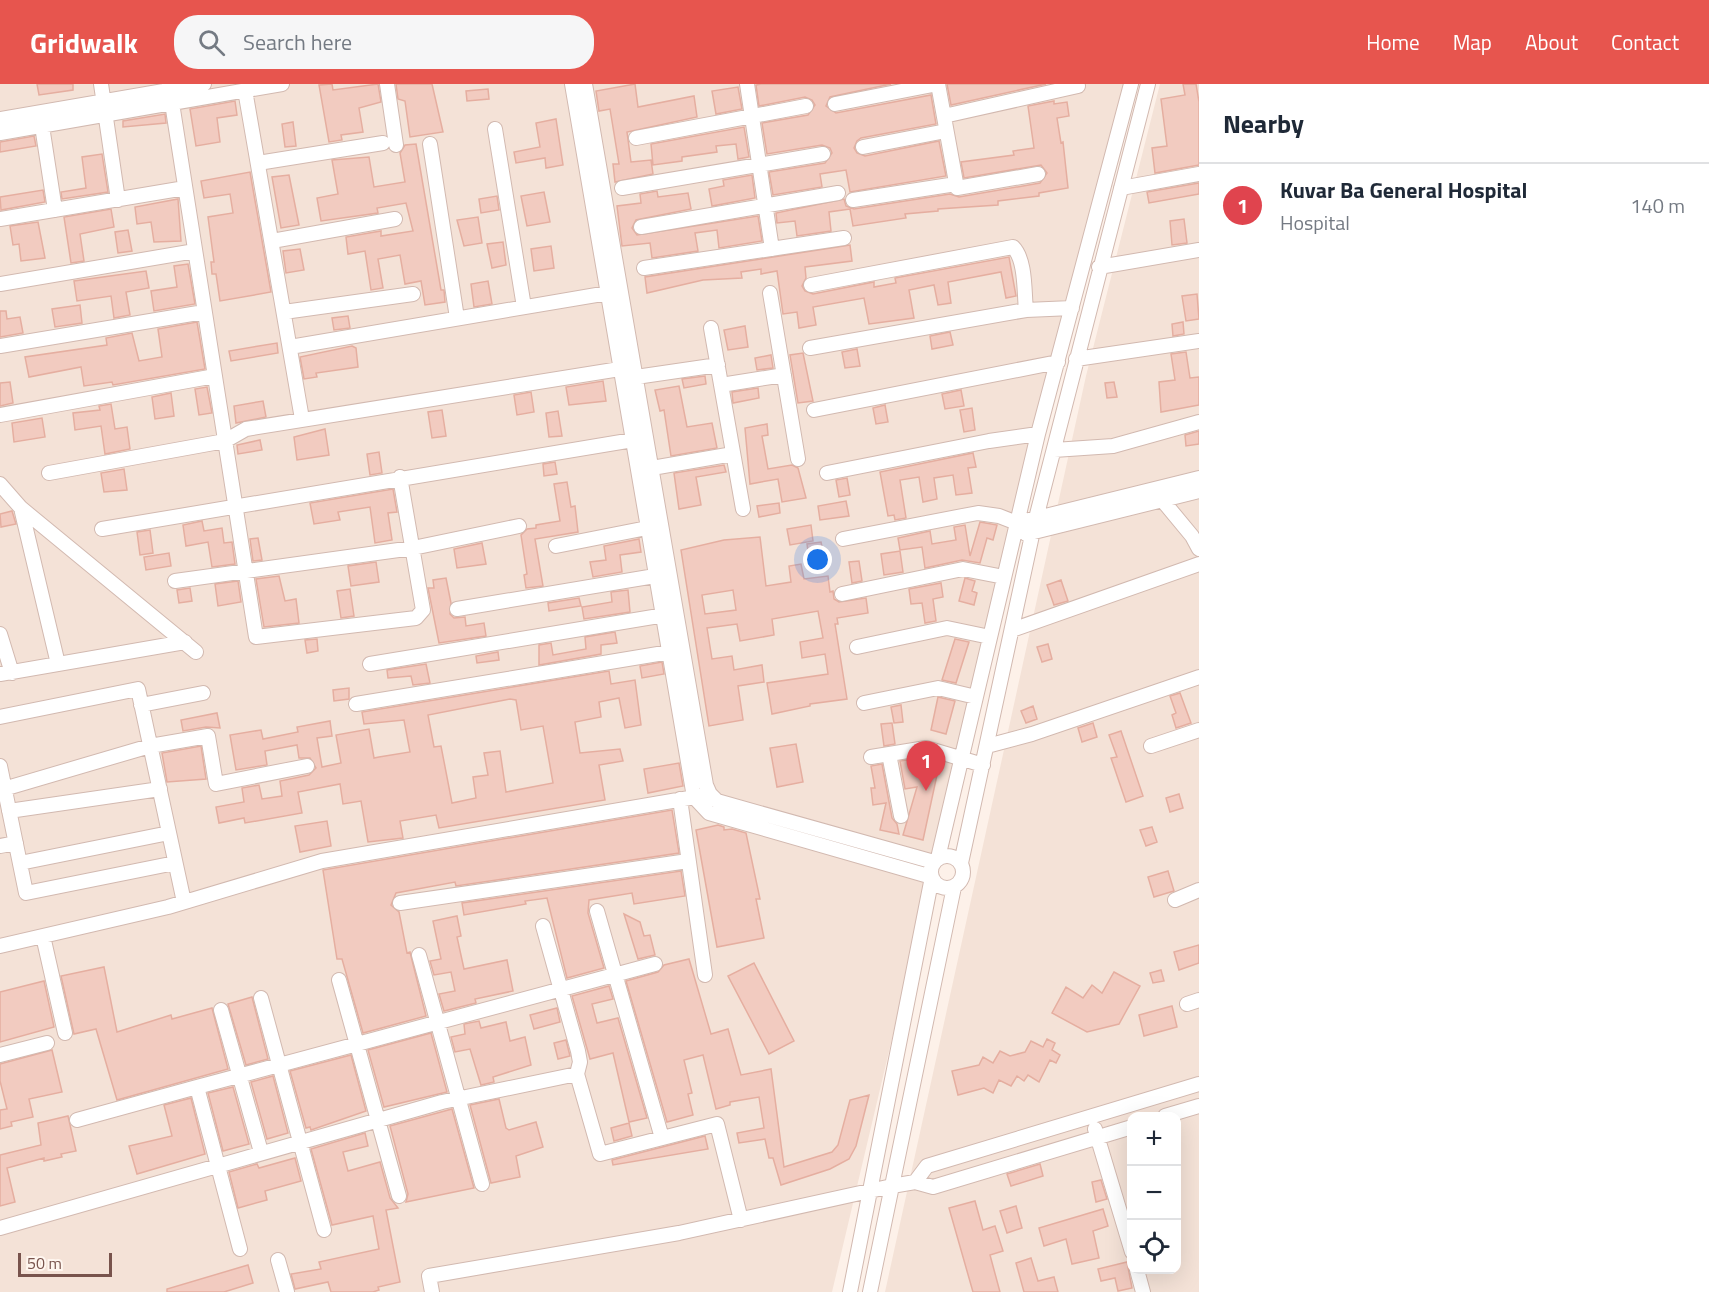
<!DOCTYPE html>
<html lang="en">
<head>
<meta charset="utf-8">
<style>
	:root { --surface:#fff; --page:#f6f6f7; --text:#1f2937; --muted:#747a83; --line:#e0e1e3; --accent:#e7554e }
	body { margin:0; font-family:"Titillium Web",sans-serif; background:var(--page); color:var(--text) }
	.controls { position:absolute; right:18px; bottom:18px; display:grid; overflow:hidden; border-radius:12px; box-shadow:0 6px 24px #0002 }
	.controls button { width:54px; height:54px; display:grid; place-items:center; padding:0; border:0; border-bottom:2px solid var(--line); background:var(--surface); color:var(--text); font:30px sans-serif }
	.scale { position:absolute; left:18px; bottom:15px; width:94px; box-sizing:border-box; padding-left:6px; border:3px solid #78534c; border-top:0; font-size:16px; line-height:21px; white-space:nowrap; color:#78534c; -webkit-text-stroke:4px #fff6ef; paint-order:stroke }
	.you { position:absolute; left:818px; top:476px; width:21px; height:21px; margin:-15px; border:4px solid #fff; border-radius:50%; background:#1a73e8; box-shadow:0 0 0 9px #1a73e833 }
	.badge { display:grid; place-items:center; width:39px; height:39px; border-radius:50%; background:var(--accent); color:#fff; font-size:20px; font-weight:700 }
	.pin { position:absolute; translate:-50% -50px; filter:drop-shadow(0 2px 3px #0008) }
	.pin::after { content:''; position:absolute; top:32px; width:21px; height:18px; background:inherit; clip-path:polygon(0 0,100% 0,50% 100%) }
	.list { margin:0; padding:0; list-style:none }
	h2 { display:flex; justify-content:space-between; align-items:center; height:78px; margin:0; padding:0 24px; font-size:26px }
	h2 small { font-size:20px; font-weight:400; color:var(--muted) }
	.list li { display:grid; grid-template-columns:39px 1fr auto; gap:18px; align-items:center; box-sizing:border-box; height:84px; padding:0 24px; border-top:2px solid var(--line) }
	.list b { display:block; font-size:22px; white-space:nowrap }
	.list p { margin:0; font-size:20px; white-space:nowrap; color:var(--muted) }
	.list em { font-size:20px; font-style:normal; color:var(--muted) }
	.icon { flex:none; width:33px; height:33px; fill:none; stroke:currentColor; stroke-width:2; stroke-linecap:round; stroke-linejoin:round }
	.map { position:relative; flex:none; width:1199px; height:1208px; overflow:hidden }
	header { display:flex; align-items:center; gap:36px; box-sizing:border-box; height:84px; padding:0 30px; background:var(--accent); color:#fff }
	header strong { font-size:28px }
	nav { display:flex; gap:33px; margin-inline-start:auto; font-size:21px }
	.search { width:420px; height:54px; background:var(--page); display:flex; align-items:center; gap:15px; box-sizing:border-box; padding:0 21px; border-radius:24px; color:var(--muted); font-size:22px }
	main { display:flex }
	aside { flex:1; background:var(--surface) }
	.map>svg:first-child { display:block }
</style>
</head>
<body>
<header>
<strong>Gridwalk</strong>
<div class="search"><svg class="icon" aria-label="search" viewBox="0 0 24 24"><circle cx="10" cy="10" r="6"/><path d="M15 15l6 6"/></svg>Search here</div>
<nav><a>Home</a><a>Map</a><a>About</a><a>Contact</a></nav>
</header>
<main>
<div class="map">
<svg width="1199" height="1208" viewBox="0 0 1199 1208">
	<rect width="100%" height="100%" fill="#fdf1e9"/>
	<path fill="#f4e2d7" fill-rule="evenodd" d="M0 0H1127L1033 359 832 1208H0Z
		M1160 0H1199V1208H885L1086 292ZM1132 1032H1176V1186H1132Z"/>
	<path fill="#f2cbc0" stroke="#e5aea0" stroke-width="1.5" fill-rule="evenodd" d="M37 0H73V6L39 11Z
		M332 0 333 6 378 0 381 18 359 24 363 48 341 51 342 56 329 58 319 1Z
		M396 0H432L443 48 410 53 405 17 398 15Z
		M635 0 638 23 694 12 697 33 627 48 631 78 651 76 653 90 615 98 613 80H619L610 25 599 27 596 7Z
		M761 0H891L830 13 826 22 836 29 931 11 936 40 861 54 857 57 854 64 857 69 865 72 939 57 946 92 850 108 846 86 820 90 822 103 773 111 769 88 825 79 832 69 830 64 822 61 767 70 762 39 808 31 815 21 812 16 805 13 759 22 756 1Z
		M947 0H1046L951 21Z
		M1183 0H1196L1199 18V81L1155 89 1152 64 1167 62 1161 15 1185 11Z
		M738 3 742 25 716 30 712 7Z
		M488 5 489 15 467 17 466 7Z
		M235 17 237 31 217 34 220 58 196 62 190 25Z
		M1054 17V20L1067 18 1069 32 1057 34 1061 59 1063 58 1068 104 1039 109V112L998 117V121L938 125V127L905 130 906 134 853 142 850 125 829 128 831 147 797 152 795 137 777 139 776 129 844 115 846 122 854 125 950 110 959 113 1040 99 1047 89 1041 81 964 94 961 78 1014 71 1013 67 1034 64 1028 22Z
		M165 30 166 39 123 43V37Z
		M556 35 563 81 546 84 545 74 516 79 514 68 540 63 536 39Z
		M293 38 296 62 285 63 282 40Z
		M744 43 749 73 738 75 736 60 716 62 717 68 682 73V77L653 81 651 60Z
		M34 52 36 62 0 68V58Z
		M416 60 441 206H444L445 218 425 221 421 197 405 200 400 171 378 175 383 204 371 206 365 167 348 170 346 153 381 147V152L413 147 406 119 377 124 378 129 321 137 317 114 338 110 332 76 369 73 374 103 405 98 400 69 405 61Z
		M102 70 108 108 62 115 61 108 86 104 82 73Z
		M250 88 271 208 220 217 216 190H212L211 178H214L208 133 233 129 230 110 204 114 201 97Z
		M289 91 299 141 281 144 272 93Z
		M752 91 755 114 712 122 709 105 724 102 723 96Z
		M1199 99V110L1149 119 1147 108Z
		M43 106 45 118 1 126 0 113Z
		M657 107 658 113 688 109 691 125 636 136 632 144 637 151 758 132 762 157 719 164 717 146 695 149 698 167 652 174 650 159 622 162 617 122 641 119 640 110Z
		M544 108 550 138 527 142 521 112Z
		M497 112 499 126 481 129 479 115Z
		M178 115 181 157 154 158 151 138 137 140 135 123Z
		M111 125 114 143 80 150 84 177 71 179 64 133Z
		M478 133 482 159 464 162 457 136Z
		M1184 135 1187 159 1172 161 1170 137Z
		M38 138 45 174 21 177 19 160 13 161 10 142Z
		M128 146 132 167 118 169 115 148Z
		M503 158 506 181 492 184 487 160Z
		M850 161 852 177 805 183 806 194 802 202 805 207 813 210 874 198V203L896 199 895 194 1009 173 1016 212 1006 214 1001 188 948 198 951 219 938 221 934 201 909 206 914 234 869 240 864 214 813 223 816 241 799 244 797 228 783 230 777 187 761 190V185L741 188 742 194 703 196 647 209 645 193Z
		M551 162 554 184 534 187 531 165Z
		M300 165 304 186 286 189 283 167Z
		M188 180 195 220 154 227 151 207 177 203 174 182Z
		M146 187 149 204 126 208 130 231 114 234 111 212 77 217 74 197Z
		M488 197 492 220 474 223 471 200Z
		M1197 210 1199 235 1186 237 1182 212Z
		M80 221 82 239 55 243 52 225Z
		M0 227H6L7 235 20 233 23 249 0 253Z
		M348 232 350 244 334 246 332 234Z
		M197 238 205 285 113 301 112 298 84 302 81 283 29 293 25 273 107 261 106 254 132 249 139 277 162 273 158 245Z
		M1183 238 1184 250 1173 252 1172 240Z
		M745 242 748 263 728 266 724 246Z
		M950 248 953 261 932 265 930 252Z
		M277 259 278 269 231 277 229 267Z
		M352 262 356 264 358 283 316 289 317 293 304 295 300 273Z
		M857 265 860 282 845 284 842 268Z
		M1186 268 1190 294 1199 293V321L1161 328 1159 298 1175 296 1171 270Z
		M803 269 813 317 798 319 790 271Z
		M771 271 773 284 757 286 755 274Z
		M705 292 706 300 684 304 682 295Z
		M603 297 606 317 569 321 566 303Z
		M10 298 13 319 0 322V299Z
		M1114 298 1117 313 1107 314 1105 299Z
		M679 302 687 343 712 339 717 364 671 372 664 326 660 327 655 306Z
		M207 303 212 329 199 331 195 305Z
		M758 304 759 314 733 319 732 308Z
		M961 306 964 322 945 325 942 310Z
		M531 308 534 328 517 331 514 311Z
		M171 309 174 332 155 335 152 313Z
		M263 317 266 333 236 339 234 322Z
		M111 320 115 345 127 343 130 365 105 370 101 342 75 346 73 329 100 326 99 322Z
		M885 321 888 338 876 340 873 324Z
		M972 324 975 346 964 348 960 326Z
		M442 326 446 352 432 354 428 328Z
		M558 327 562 352 549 353 546 329Z
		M42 334 45 353 14 358 12 339Z
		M767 340 768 351 762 352 768 385 792 381 798 384 806 414 782 418 778 395 750 400 745 344Z
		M325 345 329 371 297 376 294 353Z
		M1199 347V360L1186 362 1185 351Z
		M260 356 262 366 238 370 237 361Z
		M379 368 382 389 370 391 367 370Z
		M973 369 976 383 968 384 972 409 956 411 953 391 934 394 937 415 923 418 919 393 900 396 906 434 895 436 894 431 888 432 880 388Z
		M555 378 557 390 544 392 543 380Z
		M724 381 726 388 696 393 701 421 679 425 674 389Z
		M124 385 127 406 104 408 101 389Z
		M847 394 850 411 839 413 836 396Z
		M567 398 571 423 575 422 578 448 535 455 543 502 526 504 524 491 527 490 521 451 527 445 536 444V441L560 437 554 400Z
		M393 405 397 428 388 429 392 456 375 459 370 423 338 428 340 436 314 440 310 419Z
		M846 417 849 432 820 436 818 422Z
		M779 419 780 429 759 433 757 422Z
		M12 427 16 440 1 443 0 430Z
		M202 437 204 447 222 444 224 459 232 458 235 480 212 483 208 458 186 462 183 441Z
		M980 438 997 441 993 456 987 454 980 479 962 476 925 484 922 463 900 466 898 454 930 447 932 460 956 456 954 443 965 441 970 472Z
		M811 441 813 457 790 461 787 445Z
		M150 446 153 469 140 471 137 448Z
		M760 453 766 502 791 498 789 482 801 480 804 495 828 492 830 508 833 507 834 515 839 518 866 514 868 529 837 534 838 540H835L847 615 810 620V622L772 630 767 599 828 590 825 570 802 574 800 558 823 554 818 527 772 535 774 551 740 557 737 540 707 544 712 575 732 572 734 586 762 581 764 598 738 602 743 636 709 642 681 466 724 456ZM733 506 736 526 705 530 702 511Z
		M258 454 262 476 253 477 250 455Z
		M639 455 641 468 620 471 622 488 593 493 590 478 606 476 604 462Z
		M821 458 824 472 809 475 807 460Z
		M482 459 486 480 457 484 454 465Z
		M900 467 903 488 884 491 881 470Z
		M169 469 171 482 146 486 144 473Z
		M859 477 862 497 852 499 849 478Z
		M376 478 379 498 351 502 348 482Z
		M279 492 285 517 296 515 299 539 264 543 256 495Z
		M446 494 451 519 450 530 454 534 465 533 466 542 484 539 486 552 439 559 428 504H434L433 496Z
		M965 494 975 497 972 507 977 509 974 521 959 517Z
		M1061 496 1068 517 1054 521 1047 501Z
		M238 497 241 518 218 522 215 500Z
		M941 499 943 513 933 515 936 537 925 539 922 519 911 520 909 505Z
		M190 504 192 517 179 519 177 506Z
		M350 505 354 532 341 534 337 507Z
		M628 506 630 528 584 535 582 523 612 518 611 508Z
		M579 514 581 522 549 527 548 519Z
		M615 548 617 559 601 561V570L539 581V561L551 559 553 571 586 565 585 553Z
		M317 555 318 567 307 569 305 556Z
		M955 555 969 558 956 599 942 596Z
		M1048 560 1052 575 1042 578 1037 563Z
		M498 568 499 576 477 579 476 572Z
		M662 578 664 590 642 594 640 582Z
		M426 580 430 599 413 601 411 592 388 594 387 586Z
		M609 587 611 600 635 596 641 641 625 644 619 614 599 618 601 633 575 638 580 669 620 665 623 677 599 681 605 716 439 744 436 731 400 737 403 754 368 758 361 717 343 720 340 700 298 708 302 729 245 739 244 734 219 739 216 723 244 718 242 704 259 701 262 715 282 712 280 697 309 691 316 684 310 674H299L297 661 265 667 267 681 236 686 230 651 261 646 263 655 298 648 297 643 330 637 332 652 317 654 322 683 341 679 336 651 369 645 374 674 379 673 410 668 404 636 364 640 362 628ZM510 615 516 616 521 646 543 642 553 699 506 708 500 667 484 669 488 691 473 693 476 714 452 719 441 662 434 663 428 631Z
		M349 604V615L334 617 333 606Z
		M1180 609 1191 639 1176 644 1172 631 1176 629 1170 612Z
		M938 613 955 617 946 650 931 646Z
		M901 621 903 638 894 639 891 623Z
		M1033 622 1037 635 1026 639 1021 627Z
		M217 629 220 644 206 643 183 647 181 636Z
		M892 639 895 660 884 662 881 640Z
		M1093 639 1097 653 1082 658 1078 644Z
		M1121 647 1143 712 1126 718 1111 674 1117 673 1109 651Z
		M796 660 803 698 777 703 770 664Z
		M201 662 206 695 167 698 162 669Z
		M925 673 940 677 923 756 903 751 917 703 905 705 900 677Z
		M679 679 683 702 648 709 644 685Z
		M882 680 892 734 897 740 899 750 880 746 886 719 873 721 871 704H875L871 682Z
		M1179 710 1183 724 1170 728 1166 714Z
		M672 726 679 769 456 802 455 798 396 809 391 821 399 828 407 869 410 868 426 932 363 949 342 875H337L323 786Z
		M327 737 331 762 300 768 295 742Z
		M718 741 724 743V746L732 745 746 749 760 815H756L764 854 717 863 696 746Z
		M1152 743 1157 758 1146 762 1140 746Z
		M681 787 685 812 634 820 632 809 589 816 588 829 604 884 567 894 547 814 525 817 526 820 464 831 462 819Z
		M1168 787 1174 807 1154 813 1148 793Z
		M624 830 640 838 644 852 650 851 655 871 638 875Z
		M457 832 461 852 457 853 464 885 507 876 513 907 475 915 476 919 444 927 439 910 455 907 451 888 434 891 430 877 441 875 433 837Z
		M1199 861V879L1179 886 1174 868Z
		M689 875 711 950 728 945 741 991 771 985 784 1083 832 1068 838 1061 850 1016 869 1011 856 1062 849 1075 830 1085 781 1101 773 1074H769L765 1055 739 1059 737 1049 764 1044 759 1013 730 1018V1021L716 1025 703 971 684 976 692 1009 688 1010 693 1031 667 1038 626 897 658 888 664 881Z
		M754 879 794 957 769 970 728 892Z
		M104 883 117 948 171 931 172 935 212 924 228 985 117 1016 96 945 74 950 61 892Z
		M1161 886 1164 897 1153 899 1150 889Z
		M1114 888 1140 902 1119 940 1087 948 1052 929 1066 903 1083 914 1092 901 1102 909Z
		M44 897 54 943 0 958V908Z
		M609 902 613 915 592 920 597 939 618 934 647 1034 629 1038 613 969 590 975 572 912Z
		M252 913 268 975 246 981 228 920Z
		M1172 922 1177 943 1144 952 1139 931Z
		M557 924 560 938 534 945 530 931Z
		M479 937 481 944 506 938 510 957 525 953 531 981 493 993 494 998 481 1001 470 965 455 968 451 953 465 950 464 940Z
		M431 949 447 1008 384 1023 368 966Z
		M1047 955 1055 959 1052 966 1060 971 1056 979 1050 976 1039 998 1028 991 1024 997 1017 992 1011 1002 999 996 993 1009 984 1004 958 1011 952 987 979 981 983 973 993 979 1000 967 1010 972 1025 968 1031 957 1043 963Z
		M566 956 570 972 558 975 554 959Z
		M52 966 62 1008 29 1015 33 1033 11 1038 12 1042 0 1045V1026L7 1025 0 997V980Z
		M351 971 366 1027 311 1046 310 1043 306 1044 290 987Z
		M273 992 288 1049 267 1055 251 998Z
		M233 1003 249 1060 223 1067 208 1009Z
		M191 1014 205 1070 137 1090 129 1062 172 1052 164 1021Z
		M499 1015 506 1044 509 1046 536 1038 543 1063 516 1072 520 1093 491 1099 470 1021Z
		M452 1025 474 1104 406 1118 408 1110 390 1042Z
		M68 1032 76 1067 61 1070 62 1073 44 1077V1074L7 1084 15 1118 0 1122V1071L41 1061 38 1039Z
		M629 1039 632 1052 614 1057 611 1044Z
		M365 1049 368 1062 343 1068 348 1087 380 1078 390 1114 398 1124 386 1126 400 1198 378 1203 379 1206 373 1208H331L328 1198 295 1205 291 1190 321 1185 319 1178 379 1165 373 1132 332 1141 311 1065Z
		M705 1052 708 1065 613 1081 612 1076Z
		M295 1074 301 1097 265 1107 267 1116 238 1124 229 1088 257 1080 259 1084Z
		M1040 1080 1043 1092 1011 1102 1007 1090Z
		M1101 1096 1107 1115 1096 1118 1092 1098Z
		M975 1117 983 1146 995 1142 1003 1167 990 1171 1000 1208H973L949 1124Z
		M1016 1122 1022 1144 1007 1149 1000 1127Z
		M1103 1125 1108 1142 1093 1147 1099 1174 1072 1180 1066 1155 1044 1162 1039 1144Z
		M1031 1174 1038 1197 1054 1193 1058 1208H1024L1016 1179Z
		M1127 1178 1132 1204 1118 1207 1115 1194 1101 1197 1098 1185Z
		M248 1181 253 1199 224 1208H167V1205Z"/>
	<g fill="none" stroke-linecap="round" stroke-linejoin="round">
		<g stroke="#d2b9b0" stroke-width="16">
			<path id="minor" d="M101 0 118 116
				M169 0 256 553 416 534 423 526 400 393
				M387 0 396 61
				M572 0 694 713 709 729 932 793 850 1208
				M585 0 706 701 710 710 717 717 934 778
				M747 0 772 165
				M938 0 957 104 1038 90
				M245 6 302 335
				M835 20 938 0
				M944 32 1078 2
				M0 35 204 0
				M42 42 55 126
				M495 45 524 223
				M0 49 282 0
				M636 54 806 22
				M430 60 457 234
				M863 63 946 47
				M258 79 383 59
				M622 104 823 70
				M1121 104 1199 90
				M853 116 956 100
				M0 135 185 104
				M641 143 838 109
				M272 157 395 135
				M1099 183 1199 166
				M644 184 844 154
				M0 200 195 167
				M811 201 1013 163C1026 176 1024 208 1026 226
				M770 209 798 375
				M284 228 413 210
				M711 244 743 425
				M0 262 204 228
				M290 263 614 208
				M810 264 1026 226 1072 224
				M1076 275 1199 257
				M636 293 718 281
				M721 301 784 291
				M814 326 1058 278
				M0 331 215 292
				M1054 366 1113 362 1199 338
				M652 384 733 370
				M49 389 225 357 246 345 626 284
				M827 389 989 357 1038 350
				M0 400 21 424 196 568
				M1163 417 1192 452 1199 465
				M21 424 58 580
				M102 445 639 355
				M1026 450 1199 407
				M843 455 978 429 999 432 1017 439 1199 394
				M556 462 647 444
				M175 497 413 464 519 442
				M842 510 963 485 1004 493
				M457 525 655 492
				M1012 546 1199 480
				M0 550 12 589
				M857 563 947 544 990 553
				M370 580 671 530
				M0 590 185 558
				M864 619 938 604 976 613
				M356 620 676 567
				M141 621 203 609
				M0 633 138 605 184 818
				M987 662 1032 650 1199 593
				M1151 662 1199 646
				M889 670 901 732
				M871 673 926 664 983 681
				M0 682 26 809 175 779
				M0 706 150 662 208 652 216 700 307 682
				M680 715 705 891
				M9 727 160 705
				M0 762 16 759
				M931 788a16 16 0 1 1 32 0a16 16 0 1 1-32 0Z
				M938 774 1038 350 1131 0
				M20 779 169 749
				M961 779 1034 442 1148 0
				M1175 816 1199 806
				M400 819 688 777
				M597 827 662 1054
				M543 842 578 967 580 978 577 990
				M43 852 65 949
				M0 862 168 823 322 777 701 712
				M419 871 482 1100
				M339 896 399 1112
				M261 914 324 1146
				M1187 920 1199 916
				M221 926 261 1068
				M0 971 47 959
				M197 1003 655 880
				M1165 1032 1199 1022
				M77 1036 197 1003 240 1165
				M1095 1045 1132 1168
				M915 1098 927 1082 1199 1000
				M0 1144 442 1018 577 990 600 1070 717 1040 741 1136
				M278 1176 287 1208
				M1137 1186 1143 1208
				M432 1208 429 1192 679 1149 892 1102 915 1098 933 1103 1132 1043
				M870 1208 954 803"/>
		</g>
		<use href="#minor" stroke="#fff" stroke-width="14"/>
	</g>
</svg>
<div class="controls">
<button>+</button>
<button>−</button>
<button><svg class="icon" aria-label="locate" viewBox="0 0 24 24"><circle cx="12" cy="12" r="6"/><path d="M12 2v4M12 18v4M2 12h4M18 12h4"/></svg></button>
</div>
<div class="scale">50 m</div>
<div class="you"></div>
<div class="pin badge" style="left:926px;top:707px;background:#e0444e">1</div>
</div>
<aside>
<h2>Nearby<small></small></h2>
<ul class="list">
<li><span class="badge" style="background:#e0444e">1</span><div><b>Kuvar Ba General Hospital</b><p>Hospital</p></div><em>140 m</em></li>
</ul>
</aside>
</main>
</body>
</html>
